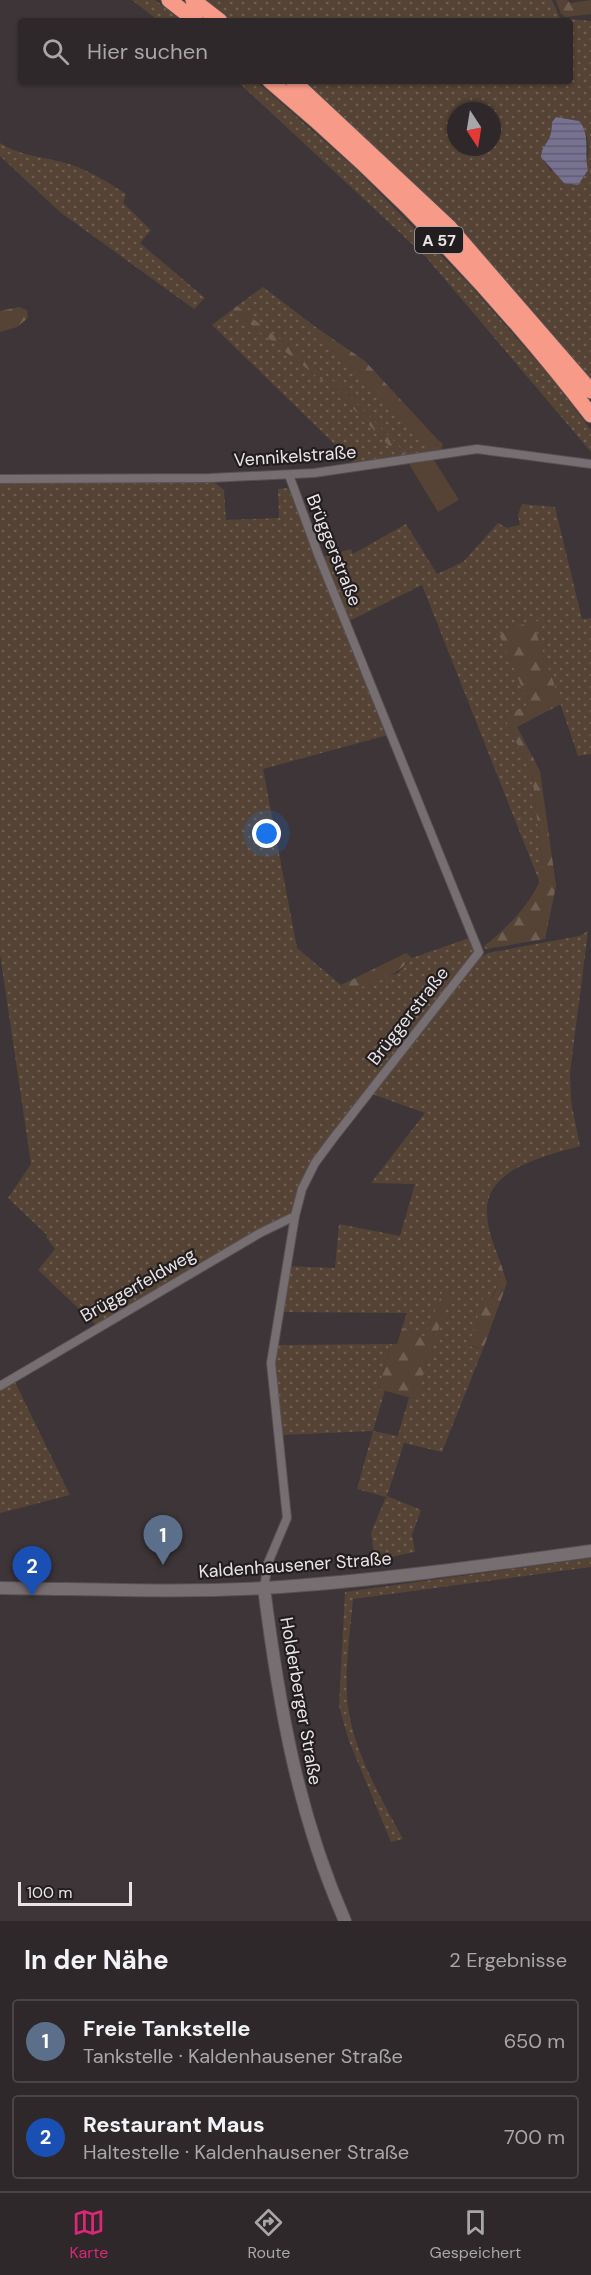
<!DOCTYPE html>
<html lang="de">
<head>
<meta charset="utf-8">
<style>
	:root { --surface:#2e282a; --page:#363032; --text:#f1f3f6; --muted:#a7a6a8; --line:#494447; --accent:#db2777 }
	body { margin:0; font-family:"DM Sans",sans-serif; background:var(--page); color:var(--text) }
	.compass { position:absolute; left:447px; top:102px; width:54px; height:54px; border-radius:50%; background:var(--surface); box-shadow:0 2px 4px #0004; rotate:168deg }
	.scale { position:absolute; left:18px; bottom:15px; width:114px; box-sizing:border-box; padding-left:6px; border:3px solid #eae4e6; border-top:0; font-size:16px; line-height:21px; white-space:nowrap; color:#eae4e6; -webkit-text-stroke:4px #221e1f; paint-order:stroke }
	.you { position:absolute; left:267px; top:834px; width:21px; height:21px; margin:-15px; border:4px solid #fff; border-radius:50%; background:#1a73e8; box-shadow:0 0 0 9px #1a73e833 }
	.badge { display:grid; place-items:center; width:39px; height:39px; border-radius:50%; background:var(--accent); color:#fff; font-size:20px; font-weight:700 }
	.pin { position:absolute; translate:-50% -50px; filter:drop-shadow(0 2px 3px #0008) }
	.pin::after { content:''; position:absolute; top:32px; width:21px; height:18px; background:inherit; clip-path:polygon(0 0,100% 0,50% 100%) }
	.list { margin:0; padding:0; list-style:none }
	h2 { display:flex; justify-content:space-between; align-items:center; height:78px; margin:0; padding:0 24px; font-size:26px }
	h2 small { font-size:20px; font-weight:400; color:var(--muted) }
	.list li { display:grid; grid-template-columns:39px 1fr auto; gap:18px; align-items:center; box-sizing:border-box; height:84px; margin:0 12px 12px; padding:0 12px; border:2px solid var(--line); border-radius:6px }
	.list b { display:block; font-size:22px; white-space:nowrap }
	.list p { margin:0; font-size:20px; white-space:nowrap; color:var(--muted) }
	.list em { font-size:20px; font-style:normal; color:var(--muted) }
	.icon { flex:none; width:33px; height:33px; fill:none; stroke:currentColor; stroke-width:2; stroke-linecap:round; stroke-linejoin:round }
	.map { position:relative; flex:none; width:591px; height:1921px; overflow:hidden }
	.search { position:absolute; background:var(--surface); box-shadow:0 2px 4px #0004; left:18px; right:18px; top:18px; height:66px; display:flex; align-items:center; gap:15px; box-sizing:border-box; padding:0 21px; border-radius:6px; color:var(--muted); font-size:22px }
	.sheet { height:270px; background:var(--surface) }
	nav { display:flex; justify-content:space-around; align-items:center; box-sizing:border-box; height:84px; border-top:2px solid var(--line); background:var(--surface); font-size:16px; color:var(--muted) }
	nav a { display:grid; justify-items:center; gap:3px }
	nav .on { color:var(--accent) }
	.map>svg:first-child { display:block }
</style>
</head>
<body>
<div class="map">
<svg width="591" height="1921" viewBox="0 0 591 1921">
	<defs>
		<pattern id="green-dots" width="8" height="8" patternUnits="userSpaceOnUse" patternTransform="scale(1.5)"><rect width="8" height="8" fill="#554435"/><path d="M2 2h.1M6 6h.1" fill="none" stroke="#6e5f52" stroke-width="1.8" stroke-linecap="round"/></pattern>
		<pattern id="forest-firs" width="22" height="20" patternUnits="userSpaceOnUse" patternTransform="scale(1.5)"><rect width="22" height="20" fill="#554435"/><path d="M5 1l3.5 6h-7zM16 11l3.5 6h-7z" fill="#6e5f52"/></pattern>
		<pattern id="water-rules" width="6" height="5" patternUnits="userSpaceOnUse" patternTransform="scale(1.5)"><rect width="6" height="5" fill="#777291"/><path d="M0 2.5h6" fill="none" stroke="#615d6f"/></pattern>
	</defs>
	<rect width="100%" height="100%" fill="#3d3538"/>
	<path fill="url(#green-dots)" fill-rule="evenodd" d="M132 0H155L182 21H159Z
		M204 0H552L560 18 591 21V380L301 81H570V21H229ZM456 111H492V147H456ZM556 117 579 121C588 134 591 148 586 163L551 171C532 145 546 156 552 137 553 133 552 127 552 122Z
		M237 81H256L355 168 469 284 549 375 591 430V452L426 257Z
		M0 143C22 157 48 157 72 165 92 172 109 183 126 194L123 203 151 230 140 243 205 298 194 309 60 212 0 156Z
		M263 287 317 328 312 335 357 370 437 448 438 440 443 444 441 452 410 458 339 386 237 306Z
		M232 310 337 392 402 459 357 466 212 325Z
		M214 482 224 490 226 520 279 518 278 489 288 488 388 735 263 769 297 948 347 990 398 973 412 958 472 937 474 950 468 963 313 1161 292 1214 96 1325 38 1270 55 1249 46 1237 47 1235 8 1198 31 1164 0 954V483Z
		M522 504 555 507 582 619 591 618V754L578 756 536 632 500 634 529 704 504 716 532 775 543 870 540 883 422 585 349 621 323 557 351 549 353 554 406 524 437 574 463 562 498 523 507 528 520 525 518 515Z
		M588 931 570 1073 571 1101 580 1146C547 1156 483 1168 487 1215 488 1232 495 1248 501 1264L498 1266 499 1282 469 1346 483 1349 442 1452 404 1443 387 1496 421 1510 412 1535 415 1552 375 1560 371 1533 386 1497 357 1489 373 1431 281 1435 274 1355 278 1345 390 1344 379 1388 385 1390 373 1431 398 1436 409 1397 415 1399 443 1291 425 1338 402 1328 407 1313 283 1312 289 1266 335 1268 339 1224 400 1236 415 1184 371 1183 425 1113 372 1094 479 958 488 953 579 936Z
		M15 1382 70 1495 0 1513V1389Z
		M591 1558V1567L353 1599C350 1633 344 1672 348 1706 354 1753 381 1798 403 1839L391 1842 349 1741 339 1706 345 1592Z"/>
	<path fill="url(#forest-firs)" d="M556 0H567L571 3 591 0V14L566 17 561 14Z
		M237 306 339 386 410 458 402 459 337 392 232 310Z
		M19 307 27 310 28 318 17 327 0 332V311Z
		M317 328 365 361 438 440 437 448H433L357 370 311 335Z
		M531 621H541L543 626 536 632 561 704 517 727 540 771 556 886 545 939 486 949 483 947C506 929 537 899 543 870L532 775 504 716 529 704 499 634Z
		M406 953 412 958C393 978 374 985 347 990L341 985Z
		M501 1264 507 1283 483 1349 469 1345 483 1298 493 1297 499 1282 498 1266Z
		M443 1290 451 1292 415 1399 379 1389 390 1344H397L402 1328 425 1338Z"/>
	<path fill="#554435" d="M434 460 459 500 438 512 409 464Z"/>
	<path fill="url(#water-rules)" d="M556 117 579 121C591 134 584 154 588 170L578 185 564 183 541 157C542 142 552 145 552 122Z"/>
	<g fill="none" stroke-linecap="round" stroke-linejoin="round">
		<g stroke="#575153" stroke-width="10">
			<path id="minor" d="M0 479 210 478 314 473 477 449 591 464
				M0 1386 260 1233 295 1216
				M264 1588 268 1563 287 1518 271 1363 295 1216 302 1189 315 1163 332 1140 479 952 318 554 289 475"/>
		</g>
		<g stroke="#575153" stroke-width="14">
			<path id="secondary" d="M0 1588C88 1589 176 1593 265 1588 374 1581 483 1566 591 1551
				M264 1588C279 1705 297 1812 345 1921"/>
		</g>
		<g stroke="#575153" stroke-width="17">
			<path id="motorway" d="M169 0 196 21
				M193 0 220 21
				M270 81C388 180 497 293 591 415
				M293 81 449 227 591 391"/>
		</g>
		<use href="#minor" stroke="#776e71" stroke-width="8"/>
		<use href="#secondary" stroke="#776e71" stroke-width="12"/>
		<use href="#motorway" stroke="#f79a88" stroke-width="15"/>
	</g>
	<g text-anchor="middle" stroke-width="4.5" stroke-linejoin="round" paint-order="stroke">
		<rect fill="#221e1f" stroke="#aea9aa" stroke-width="1.5" x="415" y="227" width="48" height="26" rx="4.5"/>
		<g font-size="16" font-weight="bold" fill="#eae4e6">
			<text x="439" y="246">A 57</text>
		</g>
		<g font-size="18" fill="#eae4e6" stroke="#221e1f">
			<text transform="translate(295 456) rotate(-4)" y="6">Vennikelstraße</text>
			<text transform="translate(334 550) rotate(68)" y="6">Brüggerstraße</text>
			<text transform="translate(408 1016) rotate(-52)" y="6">Brüggerstraße</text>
			<text transform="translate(138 1285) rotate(-30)" y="6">Brüggerfeldweg</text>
			<text transform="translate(295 1565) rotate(-4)" y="6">Kaldenhausener Straße</text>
			<text transform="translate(301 1701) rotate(80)" y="6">Holderberger Straße</text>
		</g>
	</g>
</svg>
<svg class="compass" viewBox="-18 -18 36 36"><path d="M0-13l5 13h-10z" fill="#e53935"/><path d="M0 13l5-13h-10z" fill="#a7a6a8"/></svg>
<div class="scale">100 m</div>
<div class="you"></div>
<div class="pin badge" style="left:163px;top:1565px;background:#5c6f8a">1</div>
<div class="pin badge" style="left:32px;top:1596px;background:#1a4fb4">2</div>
<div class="search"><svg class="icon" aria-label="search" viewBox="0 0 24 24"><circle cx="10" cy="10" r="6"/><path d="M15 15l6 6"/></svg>Hier suchen</div>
</div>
<section class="sheet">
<h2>In der Nähe<small>2 Ergebnisse</small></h2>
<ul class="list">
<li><span class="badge" style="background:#5c6f8a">1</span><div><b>Freie Tankstelle</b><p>Tankstelle · Kaldenhausener Straße</p></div><em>650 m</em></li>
<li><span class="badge" style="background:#1a4fb4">2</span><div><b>Restaurant Maus</b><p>Haltestelle · Kaldenhausener Straße</p></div><em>700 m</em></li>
</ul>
</section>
<nav>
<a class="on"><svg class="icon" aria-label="map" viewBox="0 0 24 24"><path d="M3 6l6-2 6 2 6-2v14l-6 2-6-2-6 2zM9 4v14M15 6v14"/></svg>Karte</a>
<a><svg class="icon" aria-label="directions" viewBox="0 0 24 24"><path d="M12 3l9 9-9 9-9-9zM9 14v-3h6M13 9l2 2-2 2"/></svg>Route</a>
<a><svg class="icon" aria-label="saved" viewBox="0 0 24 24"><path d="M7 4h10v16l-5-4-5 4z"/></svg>Gespeichert</a>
</nav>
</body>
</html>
